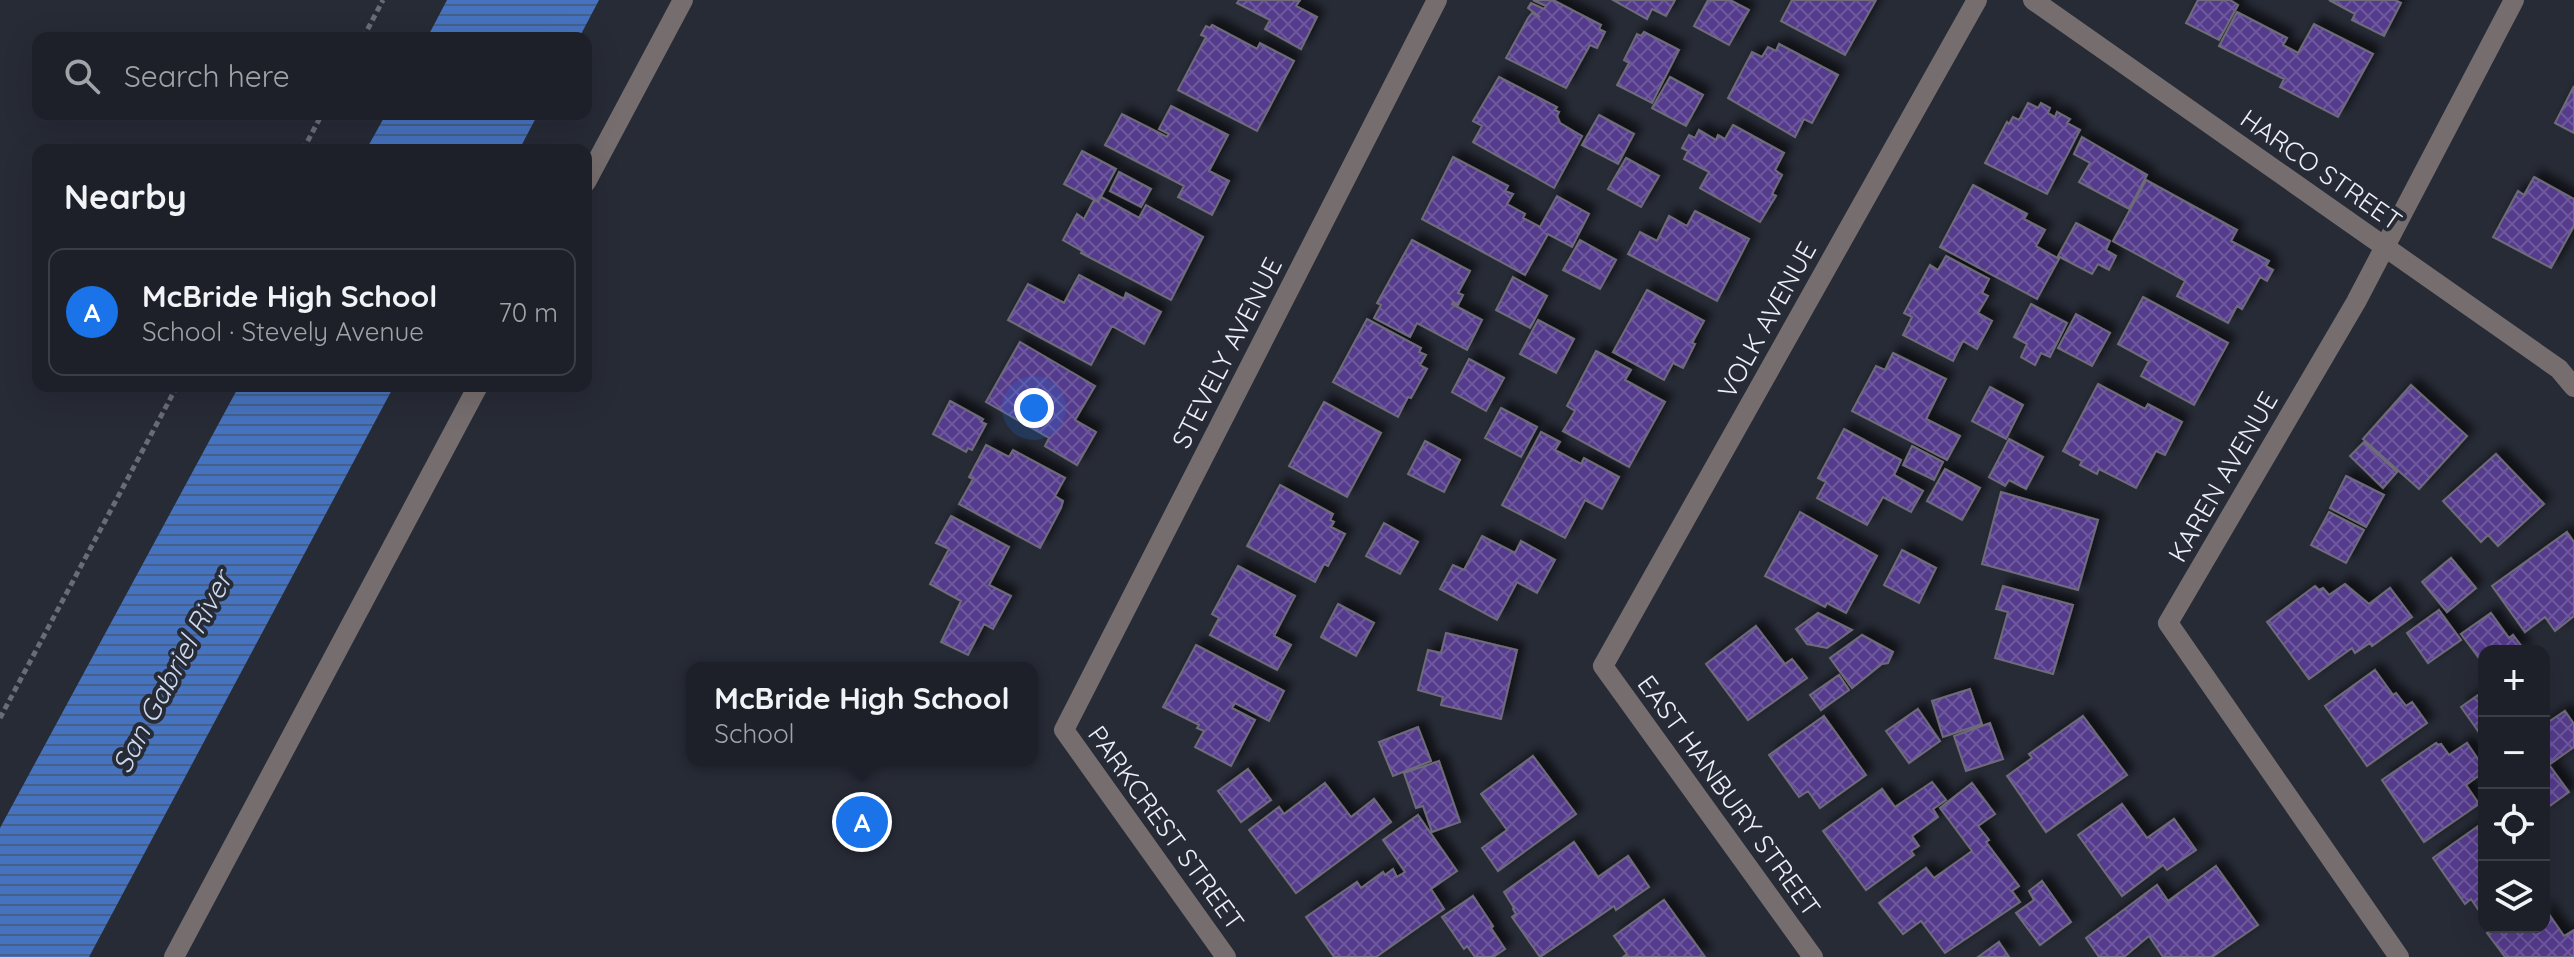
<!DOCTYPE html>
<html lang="en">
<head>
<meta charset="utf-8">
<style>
	:root { --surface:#1d2028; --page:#2a2d34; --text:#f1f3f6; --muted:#a0a3a8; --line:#3b3e45; --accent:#1a73e8 }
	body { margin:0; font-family:Quicksand,sans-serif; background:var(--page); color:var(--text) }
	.controls { position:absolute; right:24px; bottom:24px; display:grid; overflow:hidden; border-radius:16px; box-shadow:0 8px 32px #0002 }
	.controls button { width:72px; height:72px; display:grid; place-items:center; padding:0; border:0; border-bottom:2px solid var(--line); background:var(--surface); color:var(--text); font:40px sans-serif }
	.you { position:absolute; left:1034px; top:408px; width:28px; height:28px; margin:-20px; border:6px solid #fff; border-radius:50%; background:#1a73e8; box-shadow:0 0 0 12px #1a73e833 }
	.badge { display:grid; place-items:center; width:52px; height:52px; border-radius:50%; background:var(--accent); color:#fff; font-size:26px; font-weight:700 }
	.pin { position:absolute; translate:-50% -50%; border:4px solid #fff; box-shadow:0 2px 8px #0006 }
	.popup { position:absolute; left:686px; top:662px; width:352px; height:104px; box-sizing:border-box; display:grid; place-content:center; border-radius:16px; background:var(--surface); filter:drop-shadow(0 2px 6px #0005); font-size:26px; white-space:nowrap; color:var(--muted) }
	.popup b { font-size:30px; color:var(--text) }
	.popup::after { content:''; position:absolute; left:50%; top:100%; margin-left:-16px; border:16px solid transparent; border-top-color:var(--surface) }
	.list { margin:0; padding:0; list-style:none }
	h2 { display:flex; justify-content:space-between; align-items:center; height:104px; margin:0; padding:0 32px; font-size:34px }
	h2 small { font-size:26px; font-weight:400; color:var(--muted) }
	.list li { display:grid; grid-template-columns:52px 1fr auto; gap:24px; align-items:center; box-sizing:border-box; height:128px; margin:0 16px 16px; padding:0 16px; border:2px solid var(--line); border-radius:16px }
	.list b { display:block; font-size:30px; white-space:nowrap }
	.list p { margin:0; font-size:26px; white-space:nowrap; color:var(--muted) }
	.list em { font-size:26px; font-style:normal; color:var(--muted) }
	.icon { flex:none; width:44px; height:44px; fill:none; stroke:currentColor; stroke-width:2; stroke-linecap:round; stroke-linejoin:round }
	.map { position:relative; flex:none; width:2574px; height:957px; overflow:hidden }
	.search { position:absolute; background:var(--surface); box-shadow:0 8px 32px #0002; left:32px; top:32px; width:560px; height:88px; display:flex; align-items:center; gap:20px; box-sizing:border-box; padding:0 28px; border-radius:16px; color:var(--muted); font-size:30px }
	.panel { position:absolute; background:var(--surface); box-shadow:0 8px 32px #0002; left:32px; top:144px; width:560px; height:248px; border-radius:16px }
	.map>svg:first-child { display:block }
</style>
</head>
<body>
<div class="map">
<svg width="2574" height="957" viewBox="0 0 2574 957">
	<defs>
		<pattern id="water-rules" width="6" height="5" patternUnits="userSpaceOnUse" patternTransform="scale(2)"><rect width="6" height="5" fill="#4673bf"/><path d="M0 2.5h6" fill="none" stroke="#46608a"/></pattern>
		<pattern id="building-cross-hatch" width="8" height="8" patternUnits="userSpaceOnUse" patternTransform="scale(2)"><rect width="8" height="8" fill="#553b8c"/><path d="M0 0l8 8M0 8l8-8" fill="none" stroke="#6e589d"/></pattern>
		<filter id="shadow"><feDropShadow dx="7" dy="-7" stdDeviation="4" flood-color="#0009"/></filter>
	</defs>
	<rect width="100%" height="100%" fill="#272b36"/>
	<path fill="url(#water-rules)" d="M447 0H599L579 38H427Z
		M386 114H538L519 150H366Z
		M239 386H394L89 957H0V828Z"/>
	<path fill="url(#building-cross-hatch)" stroke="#6e6c79" stroke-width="2" filter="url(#shadow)" d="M1239 0H1300L1296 6 1317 17 1301 49 1265 29 1270 20 1237 3Z
		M1533 0H1553L1601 25 1599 29 1605 32 1597 48 1590 45 1566 88 1506 58 1528 18 1532 13 1540 17 1528 8 1531 3 1544 9 1546 6Z
		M1613 0H1675L1666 16 1652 9 1647 19Z
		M1708 0H1730L1749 10 1729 45 1694 26Z
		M1792 0H1876L1845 55 1781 21Z
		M2198 0H2230L2238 5 2219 40 2186 23Z
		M2329 0H2395L2401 3 2384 36 2352 20 2355 14Z
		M2237 12 2287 38 2283 45 2298 53 2314 24 2373 54 2338 117 2280 87 2284 79 2219 46Z
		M1212 25 1257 49 1260 43 1294 61 1257 131 1178 90 1206 37 1201 35 1206 26 1210 28Z
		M1644 32 1679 50 1652 103 1617 85 1629 63 1624 60 1637 34 1641 36Z
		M1779 44 1838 75 1812 123 1804 119 1795 137 1728 98 1752 52 1762 57 1768 47 1776 51Z
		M1499 77 1557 107 1555 110 1559 112 1557 116 1560 123 1582 136 1554 188 1473 142 1482 126 1473 121Z
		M1670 77 1703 95 1686 126 1652 108Z
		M2574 86V133L2555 123Z
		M2028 103 2038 108 2041 103 2050 108 2048 113 2055 117 2057 112 2070 119 2067 123 2080 130 2047 194 1985 163 2007 122 2009 124 2013 117 2019 120Z
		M1171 106 1228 135 1209 171 1229 181 1212 215 1178 197 1184 186 1105 145 1122 114 1167 137 1169 134 1159 129Z
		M1599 115 1634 134 1618 164 1582 145Z
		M1733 125 1784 153 1775 170 1782 175 1772 194 1776 196 1760 222 1700 188 1709 172 1684 159 1688 151 1682 148 1689 135 1695 138 1699 130 1716 140 1718 135 1725 139Z
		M2082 137 2147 175 2129 209 2079 182 2090 163 2074 154Z
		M1082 151 1116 169 1098 202 1064 184Z
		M1453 157 1508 186 1505 191 1513 194 1507 204 1525 214 1523 218 1540 227 1557 196 1589 214 1572 247 1548 234 1525 275 1422 219Z
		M1626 158 1659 176 1641 207 1608 189Z
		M1119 172 1151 189 1141 207 1110 191Z
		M2534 177 2574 199V226L2551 268 2493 237 2518 191 2524 195Z
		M2146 180 2237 230 2231 241 2269 261 2266 266 2273 270 2267 281 2260 277 2242 309 2237 306 2228 323 2177 296 2185 281 2113 241Z
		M1973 185 2027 214 2024 219 2045 230 2036 246 2059 259 2037 299 1940 247Z
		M1101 197 1139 218 1146 205 1203 237 1171 300 1081 253 1082 251 1063 240 1077 214 1084 219 1094 200 1098 202Z
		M1695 211 1749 239 1717 301 1628 254 1640 232 1657 241 1669 216 1687 226Z
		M2076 223 2110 241 2106 250 2116 256 2109 270 2098 264 2092 274 2058 256Z
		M1412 240 1470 271 1458 293 1463 295 1458 305 1453 302 1452 304 1482 320 1467 350 1417 323 1410 337 1374 318 1381 305 1377 303Z
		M1580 240 1616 260 1600 289 1563 270Z
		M1946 256 1989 279 1982 293 1988 296 1978 313 1992 321 1977 349 1963 341 1953 361 1903 335 1912 317 1904 313 1930 265 1938 270Z
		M1079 275 1124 299 1126 293 1161 312 1144 344 1112 326 1091 365 1008 320 1028 284 1064 303Z
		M1513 277 1547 296 1530 328 1496 310Z
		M1647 290 1704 321 1692 343 1695 344 1683 368 1673 363 1664 380 1613 352Z
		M2143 297 2228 343 2194 405 2141 376 2149 361 2118 344Z
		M2031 304 2067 323 2050 357 2041 353 2035 365 2021 357 2027 344 2014 337Z
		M2076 314 2110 333 2092 366 2058 348Z
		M1367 319 1421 348 1419 352 1426 355 1420 365 1427 369 1411 398 1408 397 1398 417 1333 382Z
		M1538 320 1574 339 1556 373 1520 354Z
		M1020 342 1095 386 1075 420 1096 432 1077 465 1045 446 1049 438 986 402Z
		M1596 351 1631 370 1625 380 1665 402 1629 467 1563 431 1575 411 1567 406Z
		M1893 353 1946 379 1926 419 1960 436 1947 460 1852 411 1876 366 1885 370Z
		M1469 359 1504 378 1486 411 1452 392Z
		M2098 384 2145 409 2148 404 2182 422 2165 455 2156 451 2136 488 2099 469 2097 474 2080 465 2082 461 2063 451Z
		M2411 385 2467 436 2419 489 2363 439Z
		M1990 387 2023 405 2006 439 1972 421Z
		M950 401 983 419 981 422 986 424 972 450 968 448 966 452 933 434Z
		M1324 402 1381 433 1347 497 1289 466Z
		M1501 408 1537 427 1521 457 1485 438Z
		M1844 429 1901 460 1894 475 1923 491 1911 512 1883 497 1867 525 1817 498 1826 482 1818 478Z
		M1541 432 1560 442 1555 450 1581 464 1584 458 1619 477 1602 509 1585 500 1565 538 1502 505Z
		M2009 439 2043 457 2026 489 2009 480 2005 486 1989 477Z
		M1425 441 1460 460 1444 492 1408 474Z
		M2364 442 2397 472 2383 488 2350 456Z
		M986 445 1009 457 1013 450 1065 478 1055 496 1063 501 1061 508 1040 548 959 504 973 479 969 477Z
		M1912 446 1943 462 1934 480 1903 465Z
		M2496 454 2544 504 2498 546 2488 535 2481 542 2443 501Z
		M1945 469 1980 488 1962 520 1927 501Z
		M2346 476 2384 495 2366 527 2330 508Z
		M1280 485 1333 514 1330 520 1334 522 1331 527 1345 534 1328 566 1324 564 1315 582 1247 546Z
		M2001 492 2098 520 2078 590 1982 564Z
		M1800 512 1877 556 1846 613 1827 603 1825 607 1765 576Z
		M2329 512 2364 530 2346 563 2311 545Z
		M951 516 1009 547 989 585 1011 596 993 629 984 624 968 655 941 642 961 601 930 584 949 549 936 543Z
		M1384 523 1418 542 1400 574 1366 556Z
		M2567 532 2574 542V616L2555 631 2545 617 2525 632 2492 586Z
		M1482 536 1515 553 1521 541 1555 560 1537 593 1517 582 1497 620 1440 589 1453 565 1464 570Z
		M1902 550 1936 568 1919 603 1884 585Z
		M2451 558 2476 588 2447 612 2422 582Z
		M1238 566 1295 596 1274 636 1291 645 1277 670 1210 635 1219 618 1212 614Z
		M2345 584 2369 604 2390 588 2412 617 2372 646 2370 643 2355 653 2352 648 2309 679 2267 622 2315 586 2319 590 2323 588 2329 595Z
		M2003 586 2073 605 2053 674 1995 658 2008 612 1996 609Z
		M1338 604 1374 623 1356 656 1321 637Z
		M2439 610 2461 640 2428 663 2407 633Z
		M1818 613 1852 630 1827 648 1807 644 1796 629Z
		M2491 613 2509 638 2513 635 2525 651H2484V665L2461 634Z
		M1756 626 1785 664 1792 659 1807 678 1748 720 1706 664Z
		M1446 633 1517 650 1501 719 1441 705 1443 697 1418 690 1428 650 1441 653Z
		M1862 635 1893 652 1888 663 1882 664 1852 688 1830 658Z
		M1196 645 1284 691 1269 721 1235 703 1232 708 1255 720 1231 766 1195 747 1204 731 1197 728 1199 725 1163 707Z
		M2375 670 2393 695 2396 693 2406 706 2412 702 2427 723 2367 766 2325 706Z
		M1839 675 1849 690 1821 710 1810 695Z
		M1970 689 1982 724 1943 737 1932 701Z
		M2484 691V737L2483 738 2461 707Z
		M1918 709 1940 741 1909 763 1886 731Z
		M2565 711 2574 724V747L2550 764 2544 755V725Z
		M1824 716 1866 775 1820 808 1808 791 1799 797 1769 755Z
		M2083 716 2127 775 2046 832 2007 776 2032 758 2029 754Z
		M1990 723 2003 759 1966 771 1954 736Z
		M1418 727 1431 761 1393 776 1379 742Z
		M2436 743 2438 745 2441 744 2449 755 2467 743 2484 768V772L2466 785 2479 804 2424 842 2382 780Z
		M1533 756 1576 814 1498 871 1482 848 1507 830 1481 794Z
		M1439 761 1460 822 1432 832 1423 806 1416 808 1404 773Z
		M2547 762 2569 792 2544 810V764Z
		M1248 769 1271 800 1241 822 1218 791Z
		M1932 782 1946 800 1933 809 1938 817 1912 836 1919 846 1911 851 1914 855 1866 890 1823 831 1882 789 1895 807Z
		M1325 783 1351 817 1374 799 1391 822 1296 893 1249 830 1279 807 1284 814Z
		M1972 783 1995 814 1978 826 1989 840 1986 842 2019 886 2012 891 2020 902 1945 953 1921 921 1903 934 1879 903 1926 868 1934 878 1972 851 1940 808Z
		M2122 804 2147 838 2174 819 2196 850 2167 870 2163 865 2122 896 2078 835Z
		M1418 815 1457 871 1431 889 1444 909 1376 957H1334L1306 917 1357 882 1361 888 1383 872 1385 875 1393 869 1397 877 1405 872 1383 840Z
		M2484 822V914L2482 915 2471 899 2465 904 2433 858Z
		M1574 842 1598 877 1628 856 1649 887 1616 910 1614 906 1540 957 1512 917 1516 914 1513 909 1514 908 1504 892Z
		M2216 866 2258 925 2212 957H2163L2149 936 2124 957H2099L2086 938 2157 885 2168 901Z
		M2042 881 2071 922 2040 945 2016 913 2034 900 2029 891Z
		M1473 896 1493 926 1491 928 1505 949 1493 957H1475L1467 946 1464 949 1442 917Z
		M1664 900 1705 957H1623L1627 954 1614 936Z
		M2544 907 2564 936 2574 930V957H2505L2487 933 2496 927H2544Z
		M1999 942 2009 957H1978Z"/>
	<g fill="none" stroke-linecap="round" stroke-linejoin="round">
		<path stroke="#686c76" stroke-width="5" stroke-dasharray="6 4" stroke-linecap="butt" d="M363 38 383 0
			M303 150 322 114
			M0 718 177 386"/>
		<path stroke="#766e6e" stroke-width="20" d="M2033 0 2559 369 2574 387
			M586 182 683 0
			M174 957 478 386
			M1226 957 1064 730 1437 0
			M1813 957 1603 666 1977 0
			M2399 957 2168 623 2356 302 2514 0"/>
	</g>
	<g text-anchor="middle" stroke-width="8" stroke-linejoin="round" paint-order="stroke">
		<g font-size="26" fill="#eceff6" stroke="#272b36">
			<text transform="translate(2321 170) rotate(35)" y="9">HARCO STREET</text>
			<text transform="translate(1767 320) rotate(-61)" y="9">VOLK AVENUE</text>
			<text transform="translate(1227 353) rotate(-63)" y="9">STEVELY AVENUE</text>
			<text transform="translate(2223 477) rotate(-60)" y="9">KAREN AVENUE</text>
			<text transform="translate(1729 796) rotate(54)" y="9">EAST HANBURY STREET</text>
			<text transform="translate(1166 828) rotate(54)" y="9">PARKCREST STREET</text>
		</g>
		<g font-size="28" font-style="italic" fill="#ccd9ee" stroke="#272b36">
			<text transform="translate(172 672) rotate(-62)" y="10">San Gabriel River</text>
		</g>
	</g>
</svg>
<div class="controls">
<button>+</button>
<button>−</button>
<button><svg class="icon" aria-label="locate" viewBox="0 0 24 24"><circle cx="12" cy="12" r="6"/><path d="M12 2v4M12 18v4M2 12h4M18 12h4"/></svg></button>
<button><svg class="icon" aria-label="layers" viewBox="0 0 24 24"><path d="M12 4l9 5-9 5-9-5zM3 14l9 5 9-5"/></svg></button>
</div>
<div class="you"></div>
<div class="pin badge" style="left:862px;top:822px">A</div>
<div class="popup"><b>McBride High School</b>School</div>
<div class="search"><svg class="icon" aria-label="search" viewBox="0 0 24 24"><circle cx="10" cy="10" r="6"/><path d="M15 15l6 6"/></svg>Search here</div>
<section class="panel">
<h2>Nearby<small></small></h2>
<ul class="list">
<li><span class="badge">A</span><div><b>McBride High School</b><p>School · Stevely Avenue</p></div><em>70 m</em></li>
</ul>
</section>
</div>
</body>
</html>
